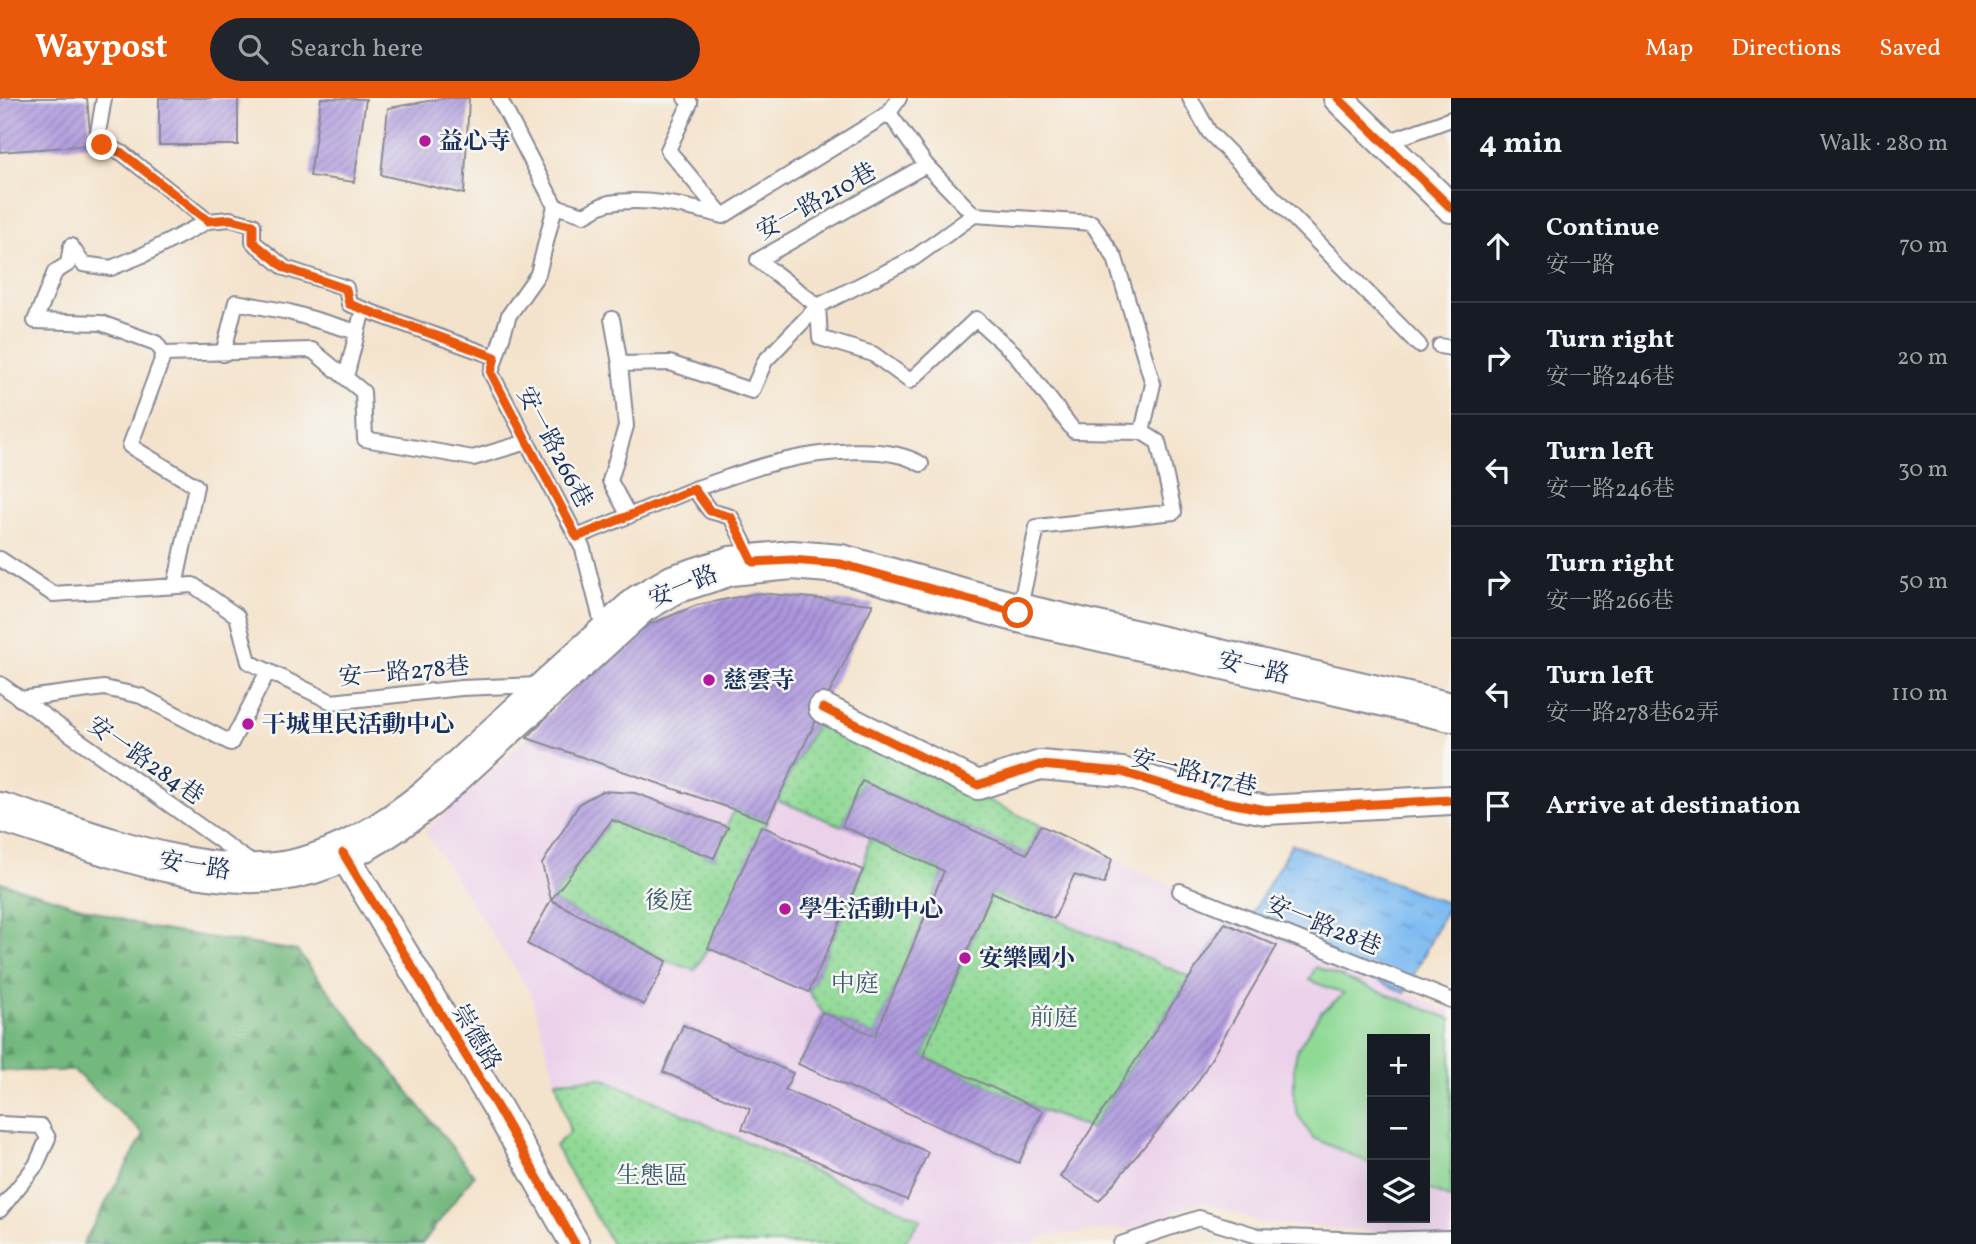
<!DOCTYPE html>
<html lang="en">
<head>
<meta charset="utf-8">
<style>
	:root { --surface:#171b24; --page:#20242c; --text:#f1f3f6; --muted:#9ea1a6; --line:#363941; --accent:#ea580c }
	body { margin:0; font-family:Vollkorn,"Noto Serif TC",serif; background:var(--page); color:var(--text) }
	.controls { position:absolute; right:21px; bottom:21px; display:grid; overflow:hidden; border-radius:0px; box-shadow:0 7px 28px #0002 }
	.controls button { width:63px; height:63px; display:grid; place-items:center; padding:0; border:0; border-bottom:2px solid var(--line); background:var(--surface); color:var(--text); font:35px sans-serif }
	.stop { position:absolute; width:21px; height:21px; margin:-16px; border:5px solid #ea580c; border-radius:50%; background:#fff }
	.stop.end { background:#ea580c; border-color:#fff; box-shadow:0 2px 7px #0008 }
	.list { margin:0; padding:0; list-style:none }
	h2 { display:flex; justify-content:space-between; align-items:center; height:91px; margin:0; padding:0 28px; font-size:30px }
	h2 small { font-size:23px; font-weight:400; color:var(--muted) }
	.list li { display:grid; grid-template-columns:46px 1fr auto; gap:21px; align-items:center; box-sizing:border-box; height:112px; padding:0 28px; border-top:2px solid var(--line) }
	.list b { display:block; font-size:26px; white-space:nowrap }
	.list p { margin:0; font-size:23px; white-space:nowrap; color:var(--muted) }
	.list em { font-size:23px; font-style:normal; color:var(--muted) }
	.icon { flex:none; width:38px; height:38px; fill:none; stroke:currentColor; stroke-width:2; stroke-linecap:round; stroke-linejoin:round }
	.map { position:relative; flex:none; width:1451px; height:1146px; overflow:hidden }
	header { display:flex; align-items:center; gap:42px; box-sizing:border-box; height:98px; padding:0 35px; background:var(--accent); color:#fff }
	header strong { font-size:33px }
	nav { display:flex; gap:38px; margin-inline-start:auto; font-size:24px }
	.search { width:490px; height:63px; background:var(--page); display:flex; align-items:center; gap:18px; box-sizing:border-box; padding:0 24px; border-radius:38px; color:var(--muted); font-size:26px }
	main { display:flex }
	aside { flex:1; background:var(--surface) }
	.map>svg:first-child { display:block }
</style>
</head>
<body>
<header>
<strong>Waypost</strong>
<div class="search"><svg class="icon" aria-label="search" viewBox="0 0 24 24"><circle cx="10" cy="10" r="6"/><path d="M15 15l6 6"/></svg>Search here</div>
<nav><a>Map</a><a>Directions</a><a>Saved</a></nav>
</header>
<main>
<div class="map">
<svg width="1451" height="1146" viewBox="0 0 1451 1146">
	<defs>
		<pattern id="forest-firs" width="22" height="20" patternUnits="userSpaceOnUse" patternTransform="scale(1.75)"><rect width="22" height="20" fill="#73b97e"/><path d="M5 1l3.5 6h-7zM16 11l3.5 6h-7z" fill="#5e976a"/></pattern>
		<pattern id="park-dots" width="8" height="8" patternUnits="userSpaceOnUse" patternTransform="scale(1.75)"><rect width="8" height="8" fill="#8fd995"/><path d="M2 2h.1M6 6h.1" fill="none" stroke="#7bbb83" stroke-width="1.8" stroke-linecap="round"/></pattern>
		<pattern id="water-ripples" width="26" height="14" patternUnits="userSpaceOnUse" patternTransform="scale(1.75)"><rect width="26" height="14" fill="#7fbcf2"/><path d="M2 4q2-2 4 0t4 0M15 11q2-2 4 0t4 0" fill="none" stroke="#6799c7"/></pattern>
		<pattern id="building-hatch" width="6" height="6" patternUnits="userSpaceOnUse" patternTransform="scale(1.75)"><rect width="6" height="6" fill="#ad97dd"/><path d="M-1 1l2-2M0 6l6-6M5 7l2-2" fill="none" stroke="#8c7cb6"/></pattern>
	</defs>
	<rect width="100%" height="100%" fill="#f6f6f2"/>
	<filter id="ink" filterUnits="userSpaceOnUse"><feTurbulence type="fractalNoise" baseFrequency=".0143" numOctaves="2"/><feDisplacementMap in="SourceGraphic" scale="14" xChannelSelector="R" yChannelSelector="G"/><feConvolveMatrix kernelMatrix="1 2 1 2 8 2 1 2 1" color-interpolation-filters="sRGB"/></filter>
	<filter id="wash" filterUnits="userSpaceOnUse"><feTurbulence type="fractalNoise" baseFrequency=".00686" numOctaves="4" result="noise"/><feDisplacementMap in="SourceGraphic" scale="28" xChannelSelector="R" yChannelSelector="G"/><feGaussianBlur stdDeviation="1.57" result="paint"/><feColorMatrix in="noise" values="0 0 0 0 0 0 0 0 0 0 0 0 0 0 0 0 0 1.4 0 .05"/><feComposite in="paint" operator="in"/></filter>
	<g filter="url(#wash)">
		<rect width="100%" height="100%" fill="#f4e3cc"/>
		<path fill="#ecd1ea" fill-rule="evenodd" d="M818 622 1247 824 1292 746 1449 806 1406 895 1451 914V1146L1415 1136 1262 1125 1202 1103 1134 1130 1042 1138 1032 1146H612L555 1048 570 1034 531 896 425 734 527 640 767 723ZM1372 941H1425V1120H1372Z"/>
		<path fill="#8fd995" stroke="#55847a" stroke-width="2" d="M1316 869 1451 921V1101L1425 1089V941H1372V1066L1313 1040 1298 1017 1294 1002V970L1297 952 1320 915 1344 896 1309 882Z"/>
		<path fill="url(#forest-firs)" stroke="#47746e" stroke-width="2" d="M0 784 150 830 297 853 474 1077 422 1146H83L144 1036 74 973H0Z"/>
		<path fill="url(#park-dots)" stroke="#55847a" stroke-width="2" d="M818 622 1040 727 1027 756 862 684 842 728 777 702Z
			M734 711 767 723 708 850 695 872 667 863 551 802 612 722 714 760Z
			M869 740 944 773 875 938 822 914 809 894 863 772Z
			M992 794 1190 879 1091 1031 1043 1013 923 958Z
			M602 980 921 1121 903 1146H612L555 1048 570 1034 556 983Z"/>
		<path fill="url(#water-ripples)" stroke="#4d76a8" stroke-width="2" d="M1292 746 1449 806 1405 895 1247 824Z"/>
		<g id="blocks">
			<path fill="url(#building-hatch)" d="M0 0H87L91 47 0 54Z
				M159 0H238V47H159Z
				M321 0 366 1 354 84 310 78Z
				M446 0H469L464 96 381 77 388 10Z
				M759 495 873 506 767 723 527 640 608 553 651 526 697 507Z
				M862 683 1027 756 1040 727 1112 761 1104 786 1074 777 1054 821 992 794 923 958 1043 1013 1019 1065 798 966 822 914 875 938 944 773 842 728Z
				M602 693 635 695 728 729 714 760 612 722 551 802 542 766 580 705Z
				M761 728 863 772 809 894 708 850Z
				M551 802 667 863 644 907 527 846Z
				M1225 825 1277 848 1197 985 1099 1103 1060 1079Z
				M683 927 793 975 785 992 928 1054 907 1102 742 1031 750 1011 663 974Z"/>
		</g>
	</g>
	<g filter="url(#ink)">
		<use href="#blocks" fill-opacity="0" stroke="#888995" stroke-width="2"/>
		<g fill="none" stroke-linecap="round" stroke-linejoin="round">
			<g stroke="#888995" stroke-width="18">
				<path id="service" d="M104 0 97 41 99 45 122 55 208 123 230 121 253 127V144L285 170 346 190 349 206 495 259
					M499 0 555 108 538 176 509 217 491 275 583 451 604 533
					M685 0 690 5 668 52 723 118
					M899 0 889 15 926 67 974 117 1092 125 1115 160 1153 286 1142 334 1158 344 1174 414 1037 429 1019 514
					M1190 0 1209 34 1419 247
					M1384 45 1451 21
					M926 67 758 162 818 208 820 240 873 256 910 283 976 221 1014 255 1074 333 1142 334
					M555 108 584 117C592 113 600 107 609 105 646 99 687 108 723 118
					M723 118 889 15
					M71 148 68 166 55 174 35 223 101 225 156 245 164 256 312 252 363 294 365 341 473 360 527 344
					M71 148 83 166 111 170 143 157 208 123
					M612 221 620 266 626 328 610 383 629 418
					M1440 248 1451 250
					M164 256 130 348 196 388 175 488
					M223 256 236 204 289 214 357 234
					M620 266 670 265 752 293 765 263 818 208 914 160 974 117
					M346 279 363 211
					M694 391C723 382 753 369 782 363 821 354 887 345 921 366
					M577 439 694 391 710 413 731 419 753 463
					M0 461 53 496 193 487 237 518 249 564 332 604 461 590 539 587
					M0 586 253 766
					M20 601 104 590 141 598 231 645 268 573
					M1180 793 1451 902
					M0 1026 41 1028 48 1040 36 1067 0 1112
					M1121 1146 1199 1120 1258 1138 1368 1142 1451 1140"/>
			</g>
			<g stroke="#888995" stroke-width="32">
				<path id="minor" d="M1338 0 1451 110
					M823 610 978 687 1040 667 1122 674 1210 701 1266 712 1451 702
					M343 755 497 1009 575 1146"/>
			</g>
			<g stroke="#888995" stroke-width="42">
				<path id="primary" d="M0 714C86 740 205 790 294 771 345 760 389 731 429 699L640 506 675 486 731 468 792 462 841 466 1019 515 1451 614"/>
			</g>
			<use href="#service" stroke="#fff" stroke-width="14"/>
			<use href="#minor" stroke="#fff" stroke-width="28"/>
			<use href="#primary" stroke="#fff" stroke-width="38"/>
			<g stroke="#f6f6f2" stroke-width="13">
				<path id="cycleway" d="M1338 0 1451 110
					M823 610 978 687 1040 667 1122 674 1210 701 1266 712 1451 702
					M343 755 497 1009 575 1146"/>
			</g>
			<use href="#cycleway" stroke="#e8590c" stroke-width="9"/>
		</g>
	</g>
	<g fill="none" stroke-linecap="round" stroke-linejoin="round" filter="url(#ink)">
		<path stroke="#ea580c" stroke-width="9" d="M102 47 122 55 208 123 230 121 253 127V144L285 170 346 191 349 206 495 259 491 275 577 439 694 391 710 413 731 419 753 464 792 462 841 466 1018 515"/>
	</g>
	<g fill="#b5179e" stroke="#f6f6f2" stroke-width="2.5">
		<circle cx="425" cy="43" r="7"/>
		<circle cx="709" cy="582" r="7"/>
		<circle cx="248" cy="626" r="7"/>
		<circle cx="785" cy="811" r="7"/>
		<circle cx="965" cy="860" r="7"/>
	</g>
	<g text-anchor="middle" stroke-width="5" stroke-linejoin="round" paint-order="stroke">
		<g font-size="24" font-weight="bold" fill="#1b2f5e" stroke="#f6f6f2" text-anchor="start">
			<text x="439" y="51">益心寺</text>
			<text x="723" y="590">慈雲寺</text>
			<text x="262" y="634">干城里民活動中心</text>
			<text x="799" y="819">學生活動中心</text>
			<text x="979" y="868">安樂國小</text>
		</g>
		<g font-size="24" fill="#1b2f5e" stroke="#f6f6f2">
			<text transform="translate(816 103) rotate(-29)" y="8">安一路210巷</text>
			<text transform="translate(555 349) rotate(62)" y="8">安一路266巷</text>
			<text transform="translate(683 488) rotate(-23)" y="8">安一路</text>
			<text transform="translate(1254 569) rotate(13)" y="8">安一路</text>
			<text transform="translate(404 573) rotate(-5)" y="8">安一路278巷</text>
			<text transform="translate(146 662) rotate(35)" y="8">安一路284巷</text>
			<text transform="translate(1194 674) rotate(14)" y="8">安一路177巷</text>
			<text transform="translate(195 767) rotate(9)" y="8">安一路</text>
			<text transform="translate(1324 827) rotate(22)" y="8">安一路28巷</text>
			<text transform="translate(477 939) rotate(59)" y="8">崇德路</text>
		</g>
		<g font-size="24" fill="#385a6c" stroke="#f6f6f2">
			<text x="669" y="810">後庭</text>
			<text x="855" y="893">中庭</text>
			<text x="1054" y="927">前庭</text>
			<text x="652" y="1085">生態區</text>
		</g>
	</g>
</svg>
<div class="controls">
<button>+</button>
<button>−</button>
<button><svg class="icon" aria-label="layers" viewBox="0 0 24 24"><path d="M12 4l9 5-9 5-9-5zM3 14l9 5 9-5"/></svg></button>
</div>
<div class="stop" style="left:1018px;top:515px"></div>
<div class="stop end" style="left:102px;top:47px"></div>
</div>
<aside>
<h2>4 min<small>Walk · 280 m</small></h2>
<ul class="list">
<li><svg class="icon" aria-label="ahead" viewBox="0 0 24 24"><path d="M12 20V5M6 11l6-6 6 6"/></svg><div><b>Continue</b><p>安一路</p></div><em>70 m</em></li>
<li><svg class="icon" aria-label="right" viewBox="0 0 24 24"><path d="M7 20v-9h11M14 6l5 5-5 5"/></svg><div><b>Turn right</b><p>安一路246巷</p></div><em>20 m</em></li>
<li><svg class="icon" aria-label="left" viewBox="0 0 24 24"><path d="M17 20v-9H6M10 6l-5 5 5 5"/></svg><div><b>Turn left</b><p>安一路246巷</p></div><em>30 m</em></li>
<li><svg class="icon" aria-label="right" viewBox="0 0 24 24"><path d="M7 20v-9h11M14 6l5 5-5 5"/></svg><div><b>Turn right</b><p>安一路266巷</p></div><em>50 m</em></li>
<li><svg class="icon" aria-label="left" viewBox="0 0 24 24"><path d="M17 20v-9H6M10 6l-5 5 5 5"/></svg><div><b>Turn left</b><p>安一路278巷62弄</p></div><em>110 m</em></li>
<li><svg class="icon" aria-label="arrive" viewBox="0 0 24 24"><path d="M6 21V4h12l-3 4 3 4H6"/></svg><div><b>Arrive at destination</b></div></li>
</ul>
</aside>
</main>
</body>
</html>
